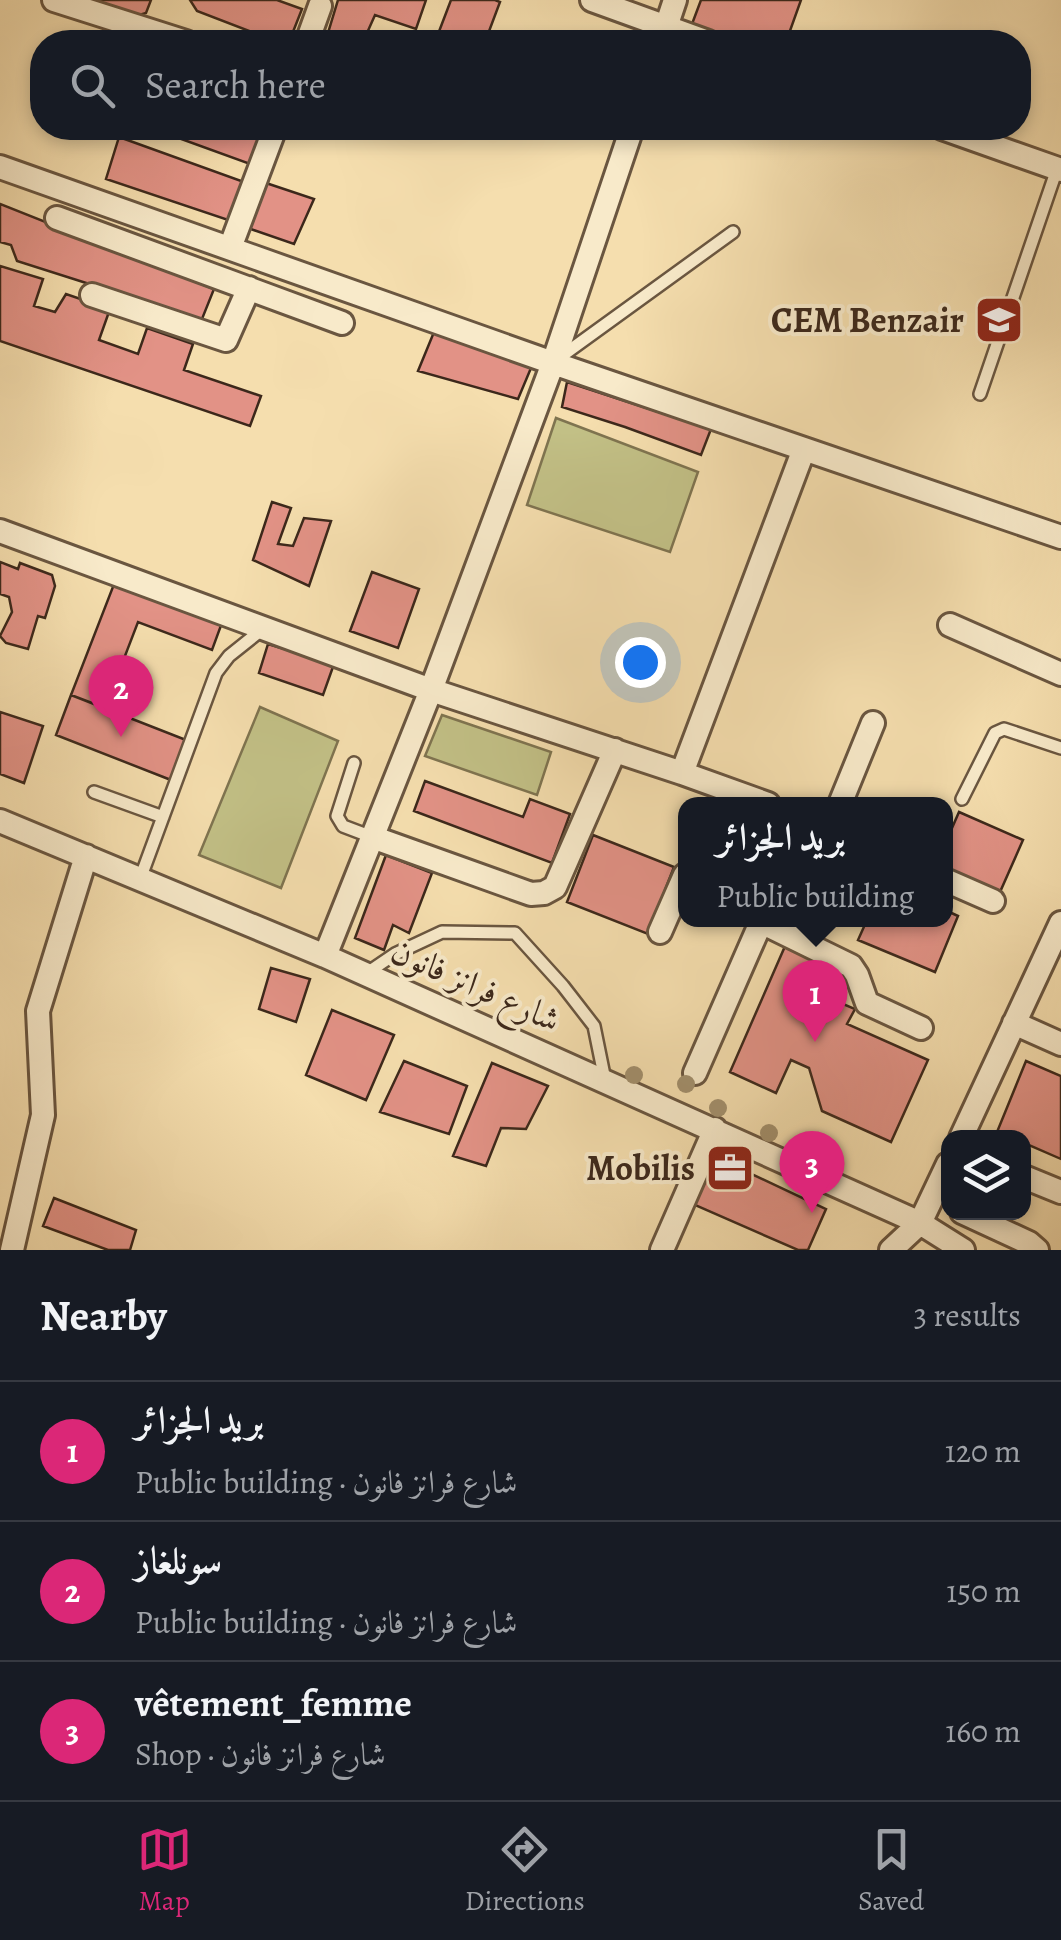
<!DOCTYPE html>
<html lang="en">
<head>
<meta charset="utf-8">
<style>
	:root { --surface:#171b24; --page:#20242c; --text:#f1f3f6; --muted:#9ea1a6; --line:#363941; --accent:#db2777 }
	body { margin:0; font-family:Alegreya,Amiri,serif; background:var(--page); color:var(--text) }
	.controls { position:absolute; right:30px; bottom:30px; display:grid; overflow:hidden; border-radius:20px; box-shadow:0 5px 15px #0003 }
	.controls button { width:90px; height:90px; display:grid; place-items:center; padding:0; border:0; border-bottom:2px solid var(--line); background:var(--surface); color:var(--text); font:50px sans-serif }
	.you { position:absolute; left:640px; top:662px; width:35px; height:35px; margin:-25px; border:8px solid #fff; border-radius:50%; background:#1a73e8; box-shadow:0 0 0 15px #1a73e833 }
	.badge { display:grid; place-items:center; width:65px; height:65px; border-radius:50%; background:var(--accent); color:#fff; font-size:32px; font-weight:700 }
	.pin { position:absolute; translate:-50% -82px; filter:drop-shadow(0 2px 5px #0008) }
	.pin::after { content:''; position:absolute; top:52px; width:35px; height:30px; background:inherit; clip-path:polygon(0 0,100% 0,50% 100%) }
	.popup { position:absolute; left:678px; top:797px; width:275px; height:130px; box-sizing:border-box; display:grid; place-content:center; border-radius:20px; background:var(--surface); filter:drop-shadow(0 2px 8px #0005); font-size:32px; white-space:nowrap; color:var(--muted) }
	.popup b { font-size:38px; color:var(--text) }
	.popup::after { content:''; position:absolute; left:50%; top:100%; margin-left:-20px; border:20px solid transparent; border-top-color:var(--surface) }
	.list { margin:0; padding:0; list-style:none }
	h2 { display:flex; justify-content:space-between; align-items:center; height:130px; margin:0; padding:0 40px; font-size:42px }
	h2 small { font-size:32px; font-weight:400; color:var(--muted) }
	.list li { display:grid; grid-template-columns:65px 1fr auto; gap:30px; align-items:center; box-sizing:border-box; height:140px; padding:0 40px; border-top:2px solid var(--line) }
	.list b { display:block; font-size:38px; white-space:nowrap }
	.list p { margin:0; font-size:32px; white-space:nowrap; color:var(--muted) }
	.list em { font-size:32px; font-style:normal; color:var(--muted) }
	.icon { flex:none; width:55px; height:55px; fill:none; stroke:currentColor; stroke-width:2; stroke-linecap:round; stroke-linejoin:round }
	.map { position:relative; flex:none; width:1061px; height:1250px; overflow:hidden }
	.search { position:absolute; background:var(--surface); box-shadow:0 5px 15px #0003; left:30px; right:30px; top:30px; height:110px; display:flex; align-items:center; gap:25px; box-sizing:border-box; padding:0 35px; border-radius:40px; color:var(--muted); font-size:38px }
	.sheet { height:550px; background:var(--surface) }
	nav { display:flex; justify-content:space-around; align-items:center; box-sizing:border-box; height:140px; border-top:2px solid var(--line); background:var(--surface); font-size:28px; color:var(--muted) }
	nav a { display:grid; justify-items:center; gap:5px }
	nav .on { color:var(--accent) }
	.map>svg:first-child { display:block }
</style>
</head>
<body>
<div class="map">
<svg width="1061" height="1250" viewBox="0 0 1061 1250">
	<rect width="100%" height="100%" fill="#f5deae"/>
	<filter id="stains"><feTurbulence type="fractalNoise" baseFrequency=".002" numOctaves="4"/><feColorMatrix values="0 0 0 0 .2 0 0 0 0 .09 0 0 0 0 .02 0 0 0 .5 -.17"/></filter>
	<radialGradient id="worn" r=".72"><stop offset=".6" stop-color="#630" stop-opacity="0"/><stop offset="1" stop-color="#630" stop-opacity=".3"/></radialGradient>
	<path fill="#c2c086" stroke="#7f7450" stroke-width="2.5" d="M556 418 698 472 670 552 527 505Z
		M260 707 338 741 281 888 199 855Z
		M442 715 551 752 537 795 425 756Z"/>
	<path fill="#e29286" stroke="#3c281b" stroke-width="2.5" d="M72 0H151L146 13 122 20Z
		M190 0H277L302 9 289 42H278L197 11Z
		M338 0H426L416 29 375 15 363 42H351L328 33Z
		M451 0H495L500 2 485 42H435Z
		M701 0H801L786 42H742L692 24Z
		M151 128H264L250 164Z
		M119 137 244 182 231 221 106 179Z
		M266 183 314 199 294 244 245 227Z
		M0 204 214 289 200 324 127 296 17 261 11 245 0 242Z
		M0 266 43 279 34 306 55 312 66 294 110 309 99 340 138 354 147 328 193 344 184 370 261 396 250 426 0 341Z
		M434 332 531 368 518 399 418 371Z
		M567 382 711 429 701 455 625 427 562 407Z
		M272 502 291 508 278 544 293 546 304 518 331 521 309 586 253 560Z
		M0 562 18 569 20 563 52 575 55 586 45 618 38 616 28 649 6 643 0 636 12 612 9 597 0 594Z
		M372 572 419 589 398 648 350 631Z
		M116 579 223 620 212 650 138 622 105 708 71 695Z
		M268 644 334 664 323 695 259 673Z
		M71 695 186 740 171 780 56 735Z
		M0 712 43 726 24 783 0 774Z
		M425 781 523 817 530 799 570 814 552 863 414 811Z
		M959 812 1023 840 1000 892 945 868V844Z
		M593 835 674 867 648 934 567 902Z
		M386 855 432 873 409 933 393 925 384 950 355 938Z
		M945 910 958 916 935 972 858 940 867 920H945Z
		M786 944 835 965 822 995 855 1009 847 1024 928 1060 891 1142 822 1111 809 1068 791 1060 776 1093 730 1072Z
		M271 968 310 979 296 1022 259 1009Z
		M332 1010 394 1035 366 1100 306 1075Z
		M404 1061 467 1086 449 1134 380 1112Z
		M1026 1061 1061 1076V1159L1024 1143V1138H1010L997 1132Z
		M492 1063 548 1086 526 1129 501 1128 486 1166 453 1156Z
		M711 1155 826 1209 808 1250H798L688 1202Z
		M54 1198 136 1230 130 1250H108L43 1226Z"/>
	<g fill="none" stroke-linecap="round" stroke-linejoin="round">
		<g stroke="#6a5640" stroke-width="16">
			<path id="lane" d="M559 358 733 232
				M980 394 1057 169
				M354 763 337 816 343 826 372 837
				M94 792 163 817
				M962 799 995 733 1004 729 1061 748
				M140 879 216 673 229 656 264 628
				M367 973 395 954 442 932 515 933 563 986 594 1026 605 1080"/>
		</g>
		<g stroke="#6a5640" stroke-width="28">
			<path id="street" d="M54 0 186 42
				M592 0 708 42
				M307 42 320 6
				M661 42 675 0
				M942 128 1061 170
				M0 167 553 363 1061 537
				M57 218 342 323
				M230 248 275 128
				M92 295 226 340 249 288
				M0 531 431 690 682 773 768 804
				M950 625 1061 674
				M682 773 804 449
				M840 804 873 723
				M0 821 325 956 920 1223 963 1250
				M372 837 531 894 544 893 555 887 615 750
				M945 880 993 901
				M761 922 851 966 857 975 867 1003 921 1028
				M660 932 685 875
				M325 956 431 690 553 363 632 128
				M1014 1023 1061 1044
				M695 1073 762 920
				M961 1138 1061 923
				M1024 1177 1061 1192
				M962 1212 1029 1243 1037 1250
				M12 1250 43 1115 38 1011 86 856
				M662 1250 715 1129
				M891 1250 920 1223 948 1164"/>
		</g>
		<use href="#lane" stroke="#f8eaca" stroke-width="11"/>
		<use href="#street" stroke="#f8eaca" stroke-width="22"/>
	</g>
	<g fill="#a28f6c">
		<circle cx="634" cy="1075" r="9"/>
		<circle cx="686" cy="1084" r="9"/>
		<circle cx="718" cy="1108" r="9"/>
		<circle cx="769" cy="1133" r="9"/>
		<circle cx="820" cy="1154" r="9"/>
	</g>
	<defs>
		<g id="school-square" transform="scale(2.5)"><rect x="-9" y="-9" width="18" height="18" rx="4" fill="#8f2418" stroke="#f8eaca"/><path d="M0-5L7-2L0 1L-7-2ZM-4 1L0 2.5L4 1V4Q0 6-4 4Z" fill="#fff"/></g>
		<g id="office-square" transform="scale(2.5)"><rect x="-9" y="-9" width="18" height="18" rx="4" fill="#8f2418" stroke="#f8eaca"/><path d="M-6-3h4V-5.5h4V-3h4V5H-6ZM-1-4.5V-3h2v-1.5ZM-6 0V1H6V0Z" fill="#fff"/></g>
	</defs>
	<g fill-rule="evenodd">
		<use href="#school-square" x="999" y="320"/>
		<use href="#office-square" x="730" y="1168"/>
	</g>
	<g text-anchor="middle" stroke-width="8" stroke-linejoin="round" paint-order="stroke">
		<g font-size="35" font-weight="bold" fill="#3c281b" stroke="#f8eaca" text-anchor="end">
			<text x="964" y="332">CEM Benzair</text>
			<text x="695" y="1180">Mobilis</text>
		</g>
		<g font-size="35" fill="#3c281b" stroke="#f8eaca">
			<text transform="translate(476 985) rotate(24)" y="12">شارع فرانز فانون</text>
		</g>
	</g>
	<rect width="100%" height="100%" filter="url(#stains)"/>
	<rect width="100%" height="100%" fill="url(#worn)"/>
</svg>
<div class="controls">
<button><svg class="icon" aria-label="layers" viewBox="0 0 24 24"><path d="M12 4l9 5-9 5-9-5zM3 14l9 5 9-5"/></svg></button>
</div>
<div class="you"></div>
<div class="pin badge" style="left:815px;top:1042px">1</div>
<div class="popup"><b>بريد الجزائر</b>Public building</div>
<div class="pin badge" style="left:121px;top:737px">2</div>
<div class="pin badge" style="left:812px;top:1213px">3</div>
<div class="search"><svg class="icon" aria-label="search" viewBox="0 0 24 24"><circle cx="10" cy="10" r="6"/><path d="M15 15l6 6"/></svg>Search here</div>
</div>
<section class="sheet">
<h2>Nearby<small>3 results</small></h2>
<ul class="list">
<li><span class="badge">1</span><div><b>بريد الجزائر</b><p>Public building · شارع فرانز فانون</p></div><em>120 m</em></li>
<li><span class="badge">2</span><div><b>سونلغاز</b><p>Public building · شارع فرانز فانون</p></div><em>150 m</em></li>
<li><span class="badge">3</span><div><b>vêtement_femme</b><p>Shop · شارع فرانز فانون</p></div><em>160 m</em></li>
</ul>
</section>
<nav>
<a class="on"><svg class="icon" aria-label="map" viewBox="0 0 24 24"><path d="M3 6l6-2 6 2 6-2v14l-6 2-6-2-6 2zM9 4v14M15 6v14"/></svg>Map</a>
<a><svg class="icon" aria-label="directions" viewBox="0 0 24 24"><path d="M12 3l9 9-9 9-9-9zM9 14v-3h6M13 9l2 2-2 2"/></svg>Directions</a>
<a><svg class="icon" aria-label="saved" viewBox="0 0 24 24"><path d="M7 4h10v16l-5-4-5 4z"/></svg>Saved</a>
</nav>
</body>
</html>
